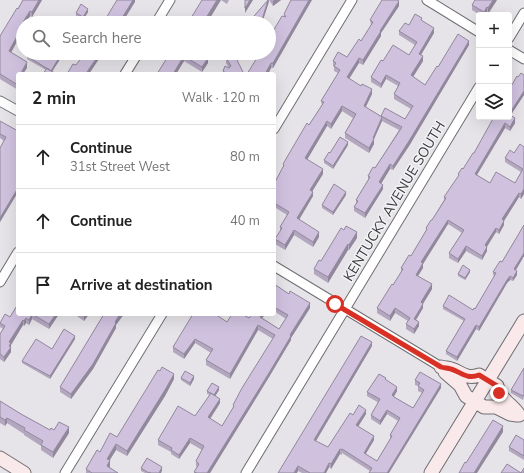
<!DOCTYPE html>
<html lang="en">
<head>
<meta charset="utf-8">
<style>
	:root { --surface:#fff; --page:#f6f6f6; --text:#222; --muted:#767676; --line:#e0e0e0 }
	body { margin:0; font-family:"Nunito Sans",sans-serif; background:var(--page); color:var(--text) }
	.controls { position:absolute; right:12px; top:12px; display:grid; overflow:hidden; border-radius:4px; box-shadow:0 4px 16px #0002 }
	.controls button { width:36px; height:36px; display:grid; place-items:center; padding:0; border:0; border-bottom:1px solid var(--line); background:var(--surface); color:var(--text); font:20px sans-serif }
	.stop { position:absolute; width:12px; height:12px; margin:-9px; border:3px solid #d93025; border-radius:50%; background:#fff }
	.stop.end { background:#d93025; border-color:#fff; box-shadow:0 1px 4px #0008 }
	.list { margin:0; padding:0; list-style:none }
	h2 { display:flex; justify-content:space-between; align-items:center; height:52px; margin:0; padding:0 16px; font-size:17px }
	h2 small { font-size:13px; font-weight:400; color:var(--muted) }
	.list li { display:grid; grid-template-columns:26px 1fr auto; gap:12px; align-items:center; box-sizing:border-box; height:64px; padding:0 16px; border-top:1px solid var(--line) }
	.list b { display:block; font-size:15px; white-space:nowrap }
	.list p { margin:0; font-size:13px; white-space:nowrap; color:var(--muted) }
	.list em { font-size:13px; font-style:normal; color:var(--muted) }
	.icon { flex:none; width:22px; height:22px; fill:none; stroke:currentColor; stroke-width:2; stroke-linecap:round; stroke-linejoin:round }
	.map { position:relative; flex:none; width:524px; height:473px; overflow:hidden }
	.search { position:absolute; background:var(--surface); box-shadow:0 4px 16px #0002; left:16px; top:16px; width:260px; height:44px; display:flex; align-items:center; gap:10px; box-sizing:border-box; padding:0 14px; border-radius:22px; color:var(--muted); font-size:15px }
	.panel { position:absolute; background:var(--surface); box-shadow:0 4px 16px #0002; left:16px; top:72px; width:260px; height:244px; border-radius:4px }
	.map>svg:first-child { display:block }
</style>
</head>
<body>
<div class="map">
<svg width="524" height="473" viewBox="0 0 524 473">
	<rect width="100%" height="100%" fill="#e6e4e8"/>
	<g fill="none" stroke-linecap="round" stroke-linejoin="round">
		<g stroke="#706f72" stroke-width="11">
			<path id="street" d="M427 0 479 32
				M156 23 170 0
				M509 38 524 13
				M509 50 524 59
				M125 74 138 53
				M0 101 18 111
				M274 129 352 0
				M274 266 441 367
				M0 282 18 252
				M65 473 162 314
				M246 473 479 87"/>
		</g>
		<g stroke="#706f72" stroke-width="15">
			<path id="secondary" d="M441 367C444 368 448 368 451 369 461 372 467 380 479 375L497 386C500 400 512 404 519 415
				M445 372 460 385 466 396 484 407H496L510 414 517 415
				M0 458 24 473
				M431 473 524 321"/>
		</g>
		<use href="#street" stroke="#fff" stroke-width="9"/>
		<use href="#secondary" stroke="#fae9eb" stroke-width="13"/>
	</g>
	<path fill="#b3a7c0" d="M23 0H42L32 17 30 16 26 23H23V27L20 32V36L11 53 27 68 18 74V90L0 79V36Z
		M221 0H229L227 4Z
		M268 0H281L273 6 269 0 262 23H248Z
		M475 0H497L488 14 487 13 486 15H480L472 10V5Z
		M309 4 273 68H271L268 74 284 16V14Z
		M399 6 381 33V36L363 65 359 63 349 79 372 94 365 107 381 116 405 119 411 109 394 99V94L398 86 386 79 381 88 371 82V77L383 61 409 55 415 45 399 35V31L409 25 422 21 434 33 421 55 423 61 413 77 425 85 438 67 469 45 409 146 393 170 390 169 381 184 383 189 365 218 354 211V207L356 203V200L368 180V176L375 168 399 130 382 121 374 139V144L369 153 345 138V133L353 118 342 111 331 129 327 126 307 160 323 174 312 191 313 196 299 220 319 237 313 247 294 235 285 250 275 244V239L280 232V227L287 215 276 208 274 212 283 168V164L322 105 321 101 338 73 334 71V67L333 66V61L347 57 361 41 371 25 370 20Z
		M88 12 83 20 76 16V13Z
		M29 53H64L52 72 46 70 27 59V56Z
		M170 53 208 57V63L202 72 184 61 176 74H157Z
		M226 58 243 74H223V71L229 68 226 63Z
		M524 75V95L512 113V116L515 123 510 131 505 128 477 175 490 183H515L521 172 505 162V158L524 147V194L521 199 519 197 504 221V225L499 234 496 232 487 246V251L482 260 466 251 458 263 449 258V253L462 233 448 224 423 264V268L418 276 432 289 423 304V308L416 320 419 326 414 334 406 329V324L408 321 395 313 390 321 377 313V308L393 285 401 272V268L411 256 426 231V228L432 220 444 200V197L458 178V174L463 169 474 153 518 77Z
		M0 121 18 131V192L0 222V148L4 141 0 138Z
		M348 145 333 169 324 163V160Z
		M346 195 333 215 322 208V205Z
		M524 225V256L516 270 517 275 513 281 510 280 507 283 479 331 476 329 457 361 446 354V351L464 321 443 309V306L473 310 475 309 495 276 493 275V272L502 262Z
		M357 238 349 250H348L328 283 314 274V269L321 261Z
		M470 272 465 280 458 276V274Z
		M274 284 310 308 291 338V340L269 377 210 473H194V472L197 467 196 466V461L202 450 190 443 179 459 171 454V452L158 445V440L195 416 210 395 207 394V391L219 390 215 396 220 403 210 419 222 426 233 409V405L273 339 258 330 230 379 206 365V360L211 353 195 343 184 359 173 352V347L227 322 249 318 252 314H265L262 318 279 329 286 319 274 311Z
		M18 304 59 314 49 329 32 319 29 325 26 323 24 326 23 325 11 345V352L4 362 0 359V334L3 329 0 327V323L10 317Z
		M74 314H89L84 321Z
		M104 314H124L116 325V328L93 369 71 399 60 392V387Z
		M75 339 50 379 22 363V361Z
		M372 346 316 441 328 447 353 415 366 414 358 426 374 440 365 454 377 461 390 439V435L398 421 387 414 380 425 371 419V415L379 403 367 396V392L386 380 397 391 394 397 413 408 422 393 418 391V386L415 385V380L441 388 370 471 342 453V455L340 454 331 469 329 467 326 473H302L298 471 278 473Z
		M524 368V397L523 400 511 393V390Z
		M181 378 194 379 190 386 181 380Z
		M174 379 165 396 127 456 116 450 110 460V466L109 467 118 473H86V469L100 452 117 437Z
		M0 401 21 414 50 430H54L69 433 53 458 41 450V446L24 435V434L7 423 5 426 0 423Z
		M524 440V460L509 451V447Z
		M141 468 162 470 161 473H145L141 471Z"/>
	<path fill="#92889c" d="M39 0H42L32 17V12Z
		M133 0H135V2L122 23H119Z
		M217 0H221L207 23 206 18Z
		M250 0H253L245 13V8Z
		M268 0 269 2 262 23H260Z
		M275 0H281L273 6V1Z
		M309 0H312L273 68V63Z
		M493 0H497L488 14V8Z
		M399 1V6L381 33V36L363 65V60L380 31Z
		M487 7V13L486 15H484V12Z
		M88 9V12L83 20V17Z
		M30 11V16L26 23H23V27L20 32V36L9 56V51L18 30Z
		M434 28V33L419 58V54Z
		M469 41V45L409 146 393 170V166Z
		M62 53H64L51 73V71Z
		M100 53H103L89 74H87V72Z
		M208 53H211L206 61V56Z
		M184 56V61L176 74H173Z
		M423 56V61L411 80V75Z
		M208 58V63L202 72V67Z
		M359 58V63L347 82V77Z
		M27 62V68L23 74H21Z
		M271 63V68L268 74H265Z
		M386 75V79L381 88V84Z
		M372 89V94L364 111V106Z
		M524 91V95L512 113V116L510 120V115L511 111Z
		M342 106V111L331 129V124Z
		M382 117V121L374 139V144L369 153V148Z
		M515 118V123L510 131V127Z
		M327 121V126L305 163V158Z
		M505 123V128L475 178V174Z
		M348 142V145L333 169V166Z
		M390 164V169L379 187V182Z
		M323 169V174L310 195V190Z
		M383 185V189L365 218V213Z
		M18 188V192L0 222V218Z
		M524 189V194L521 199V194Z
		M313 192V196L297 223V218Z
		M346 192V195L333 215V212Z
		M519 193V197L502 224V219Z
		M276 204V208L274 212V207Z
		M448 220V224L423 264V268L416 279V275L421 262Z
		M504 221V225L499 234V230Z
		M496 228V232L485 250V245Z
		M294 230V235L285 250V245Z
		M319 232V237L313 247V242Z
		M357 232V238L349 250V245Z
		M348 244V250L328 283V277Z
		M466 246V251L458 263V259Z
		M487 247V251L482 260V256Z
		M524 253V256L514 273V269Z
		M470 270V272L465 280V278Z
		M517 271V275L513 281V278Z
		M510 276V280L507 283 479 331V327L507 280Z
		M432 284V289L421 307V302Z
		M310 303V308L291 338V340L269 377 210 473H207L290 335Z
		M423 304V308L414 323V319Z
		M395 308V313L390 321V316Z
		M32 314V319L29 325V320Z
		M56 314H59L49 329V324Z
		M85 314H89L84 321V316Z
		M120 314H124L116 325V328L93 369 71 399V394Z
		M262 314H265L260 322V317Z
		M26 318V323L24 326V321Z
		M23 320V325L11 345V352L4 362V357L9 342Z
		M419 322V326L414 334V329Z
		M258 325V330L230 379V374Z
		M476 325V329L457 361V357Z
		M75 336V339L50 379V376Z
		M195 339V343L184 359V354Z
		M372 342V346L314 444V440Z
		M174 374V379L165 396 127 456V451Z
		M194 376V379L190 386V383Z
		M441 384V388L389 473H387Z
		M219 387V390L214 398V395Z
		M397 387V391L392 399V395Z
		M220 399V403L208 422V417Z
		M366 410V414L356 430V425Z
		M387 410V414L380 425V421Z
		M7 418V423L5 426V420Z
		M503 426V432L477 473H474Z
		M69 427V433L53 458V452Z
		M374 436V440L364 457V453Z
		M190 438V443L179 459V455Z
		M116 444V450L107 464V459Z
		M340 449V454L331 469V464Z
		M110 460V466L107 471V466Z
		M329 463V467L326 473H324Z
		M298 466V471L297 473H294Z
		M162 467V470L161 473H159Z"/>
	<path fill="#d0c2df" stroke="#92889c" d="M23 0H39L32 12 30 11 18 30 20 31 9 51 27 62 21 73 22 74H18V85L0 74V36L17 8 18 9Z
		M117 0H133L119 23H103Z
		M202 0H217L206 18 210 20 208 23H188Z
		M245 0H250L245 8Z
		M268 0 262 20 260 23H248Z
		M291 0H309L273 63H271L265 74H247L260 53H269V38L282 16 286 17 284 14Z
		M382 0H397L399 1 380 31H381L363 60 359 58 347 77 361 86 362 84 372 89 364 106 382 117 373 138 374 139 369 148 345 133 356 114 342 106 331 124 327 121 305 158 323 169 310 190 313 192 297 218 319 232 313 242 294 230 285 245 275 239 282 228 280 227 289 212 276 204 274 207V184L284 165 283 164 307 123 309 125 324 102 321 101 340 70 334 66 336 63 333 61 338 52 347 57 359 39 361 41 373 22 370 20Z
		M475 0H493L488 8 487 7 484 12 472 5Z
		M81 4 88 9 83 17 76 13Z
		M415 14 422 18 421 20 434 28 419 54 423 56 411 75 425 85 437 66 438 67 458 34 469 41 409 141 393 166 390 164 379 182 383 185 365 213 354 207 358 201 356 200 370 177 368 176 373 167 375 168 402 127 381 116 385 108 405 119 413 106 394 94 400 83 386 75 381 84 371 77 381 60 383 61 393 45 409 55 417 42 399 31 405 23 409 25Z
		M55 19 61 23H53Z
		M29 53H62L51 71 27 56Z
		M85 53H100L87 72 88 73 87 74H67L73 64 76 65Z
		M170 53H208L206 56 208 58 202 67 184 56 173 74H157Z
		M234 54 243 72 242 74H227L223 71 225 66 229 68 231 66 226 58Z
		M47 68 56 74H43Z
		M521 73 524 75V91L511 111 512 112 510 115 515 118 510 127 505 123 475 174 490 183 496 172 515 183 523 169 505 158 510 150 514 153 520 144 524 147V189L521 194 519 193 502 219 504 221 499 230 496 228 485 245 487 247 482 256 466 246 458 259 449 253 464 230 448 220 421 262 423 263 416 275 432 284 421 302 423 304 414 319 419 322 414 329 406 324 410 318 395 308 390 316 377 308 392 284 393 285 403 269 401 268 409 255 411 256 427 229 426 228 431 220H432L446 198 444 197 459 175 458 174 462 168 463 169 473 153H474L494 117H509V90L517 76 518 77Z
		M0 121 18 131V188L0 218V148L6 137 0 134Z
		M340 137 348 142 333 166 324 160 329 152 330 153Z
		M334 184 346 192 333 212 322 205Z
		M524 225V253L514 269 517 271 513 278 510 276 507 280 479 327 476 325 457 357 446 351 465 319 443 306 449 295 473 310 474 308 475 309 496 273 493 272 500 261 502 262Z
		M346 226 357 232 349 245 348 244 328 277 314 269 319 260 321 261 341 228 344 230Z
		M463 265 470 270 465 278 458 274Z
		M274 284 289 294 290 291 310 303 290 335 291 336 269 373 207 473H197L194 472 199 464 196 461 204 446 190 438 179 455 171 450 172 448 158 440 178 406 195 416 211 393 220 399 208 417 222 426 234 406 233 405 242 388 275 335 258 325 230 374 206 360 213 349 195 339 184 354 173 347 193 314H215L227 322 232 314H242L249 318 252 314H262L260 317 279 329 288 315 274 307Z
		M18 304V314H56L49 324 32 314 29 320 26 318 24 321 23 320 9 342 11 343 9 346 11 347 4 357 0 354V334L5 326 0 323 5 314 10 317Z
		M104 314H120L115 322 116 323 93 364 71 394 60 387Z
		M64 329 75 336 50 376 22 361 36 339 52 349Z
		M361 336 372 342 314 440 328 447 350 413 353 415 359 405 366 410 356 425 374 436 364 453 377 461 392 436 390 435 400 418 387 410 380 421 371 415 380 399 367 392 379 374 386 378 385 379 397 387 392 395 394 397 413 408 424 390 418 386 420 383 415 380 420 372 441 384 387 473H369L372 468 342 449V450L340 449 331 464 329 463 324 473H310L298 466 294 473H278Z
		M162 367 174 374 165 390 127 451 116 444 107 459 110 460 107 466 118 473H92L86 469 97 450 100 452 110 433 117 437 158 370 160 371Z
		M524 368V394L523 396 511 390Z
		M185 371 194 376 190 383 181 378Z
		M212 383 219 387 214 395 207 391Z
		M0 401 21 414 50 430 51 428 54 430 59 422 69 427 53 452 41 445 43 441 24 430 25 428 7 418 5 420 0 417Z
		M493 420 503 426 474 473H459L465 462 466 463Z
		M516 435 524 440V456L509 447Z
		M147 458 162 467 159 473H151L149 472V473L141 468Z
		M507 464 521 473 524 468V473H501Z"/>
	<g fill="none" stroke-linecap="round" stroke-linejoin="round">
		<path stroke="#d93025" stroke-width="5" d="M335 304 441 367C444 368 448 368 451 369 461 372 467 380 479 375L497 386 499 393"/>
	</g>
	<g text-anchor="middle" stroke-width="3" stroke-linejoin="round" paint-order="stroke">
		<g font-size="14" fill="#3a393b" stroke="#f3f2f5">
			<text transform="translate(394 201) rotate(-59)" y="5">KENTUCKY AVENUE SOUTH</text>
		</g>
	</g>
</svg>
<div class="controls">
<button>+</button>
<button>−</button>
<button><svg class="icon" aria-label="layers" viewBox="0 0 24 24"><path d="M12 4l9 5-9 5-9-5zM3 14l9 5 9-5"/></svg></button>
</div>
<div class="stop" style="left:335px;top:304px"></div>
<div class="stop end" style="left:499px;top:393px"></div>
<div class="search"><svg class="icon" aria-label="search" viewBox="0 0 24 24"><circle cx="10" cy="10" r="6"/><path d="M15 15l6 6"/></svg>Search here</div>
<section class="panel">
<h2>2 min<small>Walk · 120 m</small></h2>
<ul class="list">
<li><svg class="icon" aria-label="ahead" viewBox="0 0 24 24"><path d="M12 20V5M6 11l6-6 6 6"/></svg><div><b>Continue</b><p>31st Street West</p></div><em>80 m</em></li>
<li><svg class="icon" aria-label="ahead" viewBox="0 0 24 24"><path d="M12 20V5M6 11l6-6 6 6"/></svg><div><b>Continue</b></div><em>40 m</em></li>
<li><svg class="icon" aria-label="arrive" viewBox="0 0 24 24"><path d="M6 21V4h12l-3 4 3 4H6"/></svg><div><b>Arrive at destination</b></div></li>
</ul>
</section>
</div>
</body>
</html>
